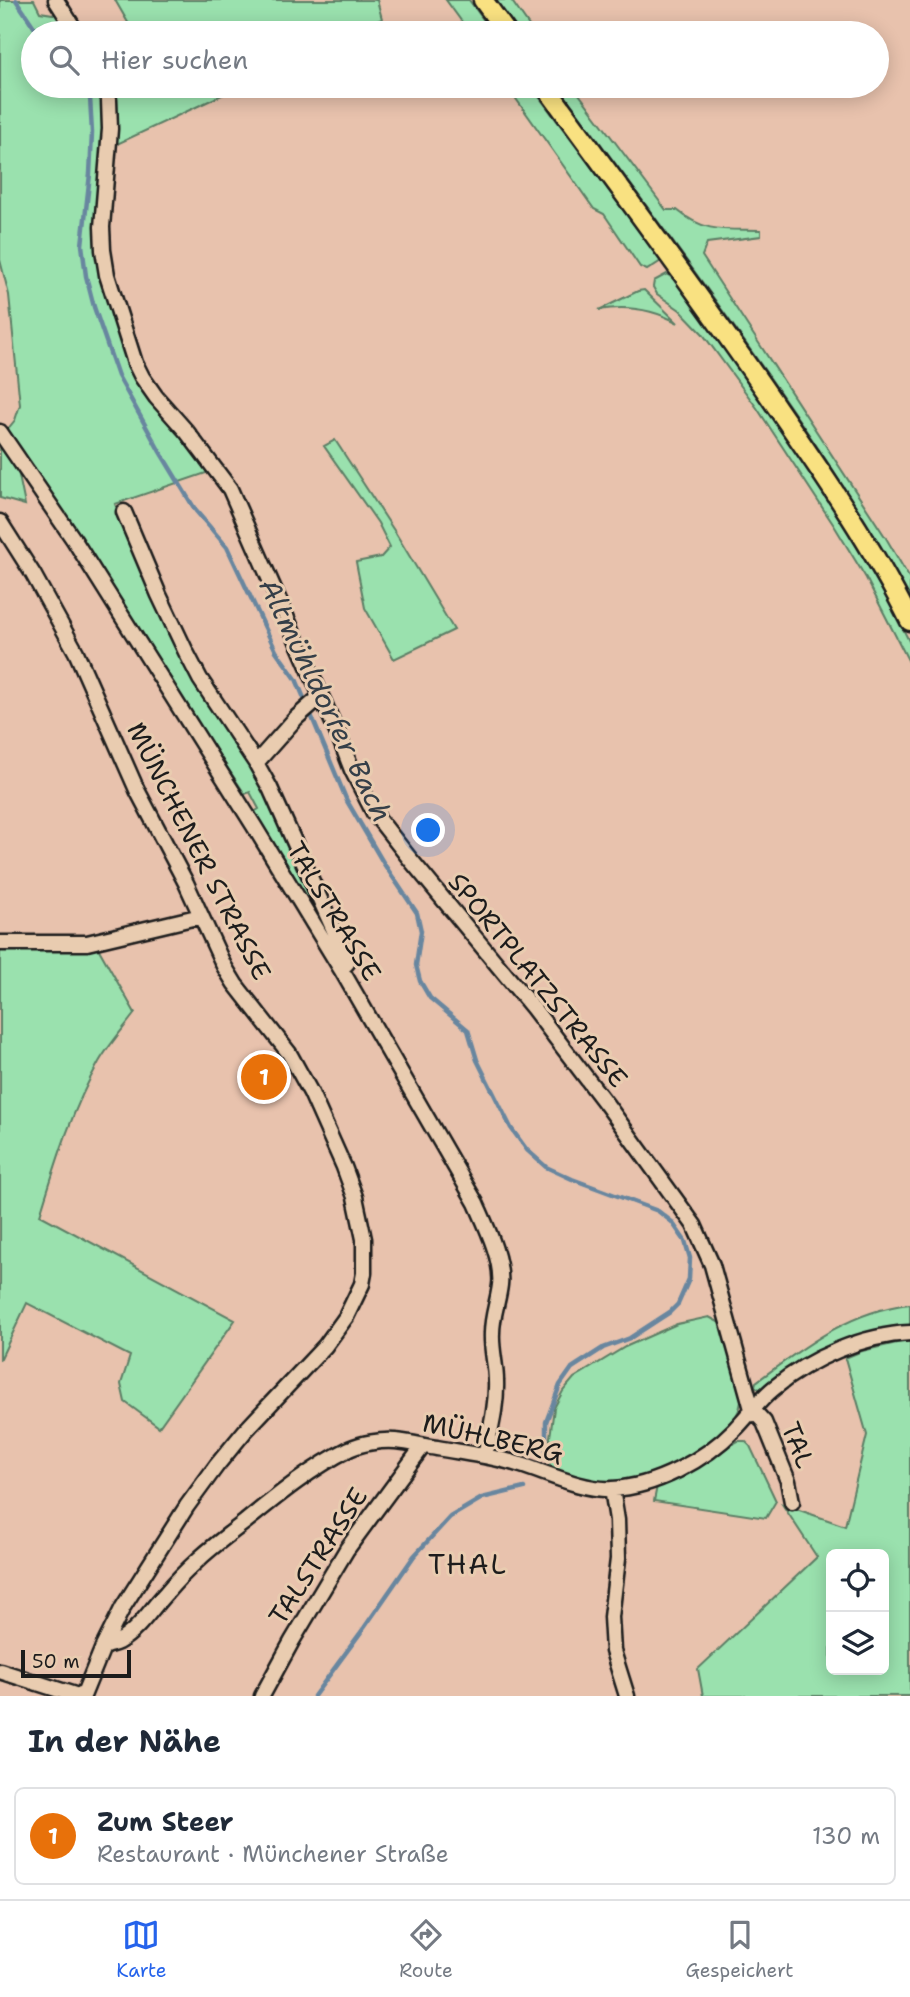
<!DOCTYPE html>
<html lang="de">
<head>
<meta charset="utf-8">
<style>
	:root { --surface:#fff; --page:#f6f6f7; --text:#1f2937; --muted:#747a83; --line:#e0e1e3; --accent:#2563eb }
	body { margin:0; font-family:"Shantell Sans",sans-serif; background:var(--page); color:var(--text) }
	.controls { position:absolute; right:21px; bottom:21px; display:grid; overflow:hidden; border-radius:10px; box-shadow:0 4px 18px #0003 }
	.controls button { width:63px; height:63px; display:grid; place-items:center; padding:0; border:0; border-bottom:2px solid var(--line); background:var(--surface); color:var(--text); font:35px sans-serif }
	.scale { position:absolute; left:21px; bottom:18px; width:110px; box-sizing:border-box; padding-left:7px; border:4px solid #1c1c1c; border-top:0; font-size:19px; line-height:24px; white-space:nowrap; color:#1c1c1c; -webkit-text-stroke:5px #e9ccb0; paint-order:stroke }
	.you { position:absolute; left:429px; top:831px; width:24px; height:24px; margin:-18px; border:5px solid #fff; border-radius:50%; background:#1a73e8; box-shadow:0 0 0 10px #1a73e833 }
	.badge { display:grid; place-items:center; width:46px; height:46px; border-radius:50%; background:var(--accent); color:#fff; font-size:23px; font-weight:700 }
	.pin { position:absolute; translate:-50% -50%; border:4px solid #fff; box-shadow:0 2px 7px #0006 }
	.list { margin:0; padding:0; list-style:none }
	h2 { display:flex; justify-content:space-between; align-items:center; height:91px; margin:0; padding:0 28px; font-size:30px }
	h2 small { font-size:23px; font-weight:400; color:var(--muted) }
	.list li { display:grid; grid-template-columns:46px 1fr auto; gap:21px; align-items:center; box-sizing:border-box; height:98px; margin:0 14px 14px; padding:0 14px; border:2px solid var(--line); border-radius:10px }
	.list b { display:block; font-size:26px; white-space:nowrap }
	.list p { margin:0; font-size:23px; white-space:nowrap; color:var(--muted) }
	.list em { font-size:23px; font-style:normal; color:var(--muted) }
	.icon { flex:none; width:38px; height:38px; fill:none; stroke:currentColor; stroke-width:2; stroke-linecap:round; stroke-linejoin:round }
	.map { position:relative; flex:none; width:910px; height:1696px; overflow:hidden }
	.search { position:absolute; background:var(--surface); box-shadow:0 4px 18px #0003; left:21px; right:21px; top:21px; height:77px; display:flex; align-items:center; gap:18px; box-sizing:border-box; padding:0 24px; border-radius:38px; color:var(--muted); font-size:26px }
	.sheet { height:203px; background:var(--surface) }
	nav { display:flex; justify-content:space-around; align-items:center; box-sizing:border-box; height:98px; border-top:2px solid var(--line); background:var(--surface); font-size:19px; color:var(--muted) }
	nav a { display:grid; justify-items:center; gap:4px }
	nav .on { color:var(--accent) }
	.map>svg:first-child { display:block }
</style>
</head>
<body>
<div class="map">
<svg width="910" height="1696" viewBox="0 0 910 1696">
	<rect width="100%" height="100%" fill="#e8c2ad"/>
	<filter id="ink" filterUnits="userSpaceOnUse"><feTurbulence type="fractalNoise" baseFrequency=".0143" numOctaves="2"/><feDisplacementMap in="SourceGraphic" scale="14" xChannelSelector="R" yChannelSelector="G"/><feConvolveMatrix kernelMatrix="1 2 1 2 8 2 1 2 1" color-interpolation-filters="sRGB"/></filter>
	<g filter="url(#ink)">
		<path fill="#9ae1ae" stroke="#5b7e65" stroke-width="2" fill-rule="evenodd" d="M0 0H34L40 12 59 15 70 33H33V86H101L106 105 98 225 120 334 212 471 115 504C137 558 157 615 185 666 211 713 247 754 271 802 294 849 314 900 336 949L254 812 259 809 250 792 245 794 172 685 59 505 7 430 15 420 20 405 9 295 0 260Z
			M115 0H377L382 19 348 33H134Z
			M446 0H469L493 33H470Z
			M495 0H511L534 33H519Z
			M115 86H241L115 145Z
			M507 86H531L661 261 647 270 640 267 604 214 594 209Z
			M558 86H573L666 210H677C706 234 726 229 761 230V236L707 243 702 256 886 538 910 579V601C884 555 857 508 828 463 742 334 650 210 558 86Z
			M667 274 677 282 724 344 806 464 850 535 891 605 910 643V664L866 578 835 527 757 408 702 333 680 310 657 294 653 287 654 281Z
			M644 290 678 323C653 309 627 305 599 310L638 291Z
			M335 440 395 532 454 630 394 659 365 608 356 562 381 557 390 547 378 523 324 446Z
			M0 442 16 461 25 505 0 498Z
			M97 946 135 1013C123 1029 109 1045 99 1062 72 1109 56 1163 40 1215L235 1320 159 1427 125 1402 121 1384 130 1356 27 1303 0 1360V948Z
			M910 1304V1325L867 1332 844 1341 767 1387 759 1389 755 1386 756 1382C804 1347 849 1311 910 1304Z
			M709 1317 722 1324C726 1341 743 1387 741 1402 736 1443 647 1482 610 1484 591 1484 565 1475 550 1465V1437L554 1408 563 1391 574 1378 625 1347 677 1324Z
			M901 1342H910V1696H703L698 1669 817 1557 782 1504 845 1526 867 1435 845 1358 862 1351ZM831 1554H884V1670H831Z
			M738 1441H745L750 1446 776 1501 766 1518 654 1501 657 1486C692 1477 708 1456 738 1441Z"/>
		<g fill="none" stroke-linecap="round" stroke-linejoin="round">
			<path stroke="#68869f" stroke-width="4.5" d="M16 0 36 30 40 33
				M85 86 90 97 92 133 90 174 82 245 86 276 94 307 118 376 159 450 196 511 227 547 276 651 296 679 347 801 384 864 417 913 421 931 416 965 420 981 430 998 468 1030 477 1060 511 1128 527 1150 546 1167 572 1179 658 1211 672 1222 685 1241 690 1258 689 1279 678 1304 670 1312 630 1338 603 1348 572 1368 560 1385 546 1422V1455
				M314 1696 364 1628 414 1556 450 1517 482 1498 524 1488"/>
			<g stroke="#1c1c1c" stroke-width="19">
				<path id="minor" d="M56 0 77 33
					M106 86 109 100 110 129 102 227 103 250 107 275 135 363 142 377 156 397 187 432 230 489 340 739 352 770 374 813 410 859 533 1008 607 1105 694 1225 712 1265 752 1409 764 1422 788 1481 792 1502
					M0 432 74 540 254 826 341 969 476 1203C486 1226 503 1260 500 1285 498 1302 492 1316 492 1333 491 1349 496 1365 496 1381 497 1406 490 1431 485 1456
					M124 512 159 595 186 652 200 679 256 763 270 788 346 957 347 963 341 969
					M0 522 33 574 76 652 137 790 186 883 224 966 235 984 289 1053 311 1093 344 1167 355 1197 364 1239V1273L362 1284 346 1317 325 1346 245 1431 217 1465 187 1506 123 1607 103 1647 83 1696
					M256 763 296 718 321 696
					M0 943H87L201 916
					M612 1489 617 1520 618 1559 611 1617 613 1651 627 1696
					M103 1647C107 1645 114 1644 118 1642 138 1631 151 1609 166 1593 176 1581 188 1569 199 1559 213 1546 229 1534 245 1522 277 1496 311 1468 349 1449 362 1443 381 1440 395 1441 409 1442 424 1446 437 1448 465 1453 494 1456 521 1465 547 1473 584 1491 612 1489 655 1487 705 1460 734 1430 748 1416 759 1400 774 1388 810 1358 864 1335 910 1333
					M0 1671 78 1696
					M262 1696 292 1641 347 1549 423 1446"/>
			</g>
			<g stroke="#1c1c1c" stroke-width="23">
				<path id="major" d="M483 0 507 33
					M545 86C623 193 703 299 778 409 825 477 873 547 910 621"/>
			</g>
			<use href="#minor" stroke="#e9ccb0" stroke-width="14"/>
			<use href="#major" stroke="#f9e181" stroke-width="18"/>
		</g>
	</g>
	<g text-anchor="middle" stroke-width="6" stroke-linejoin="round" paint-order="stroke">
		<g font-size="26" fill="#1c1c1c" stroke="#e9ccb0">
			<text transform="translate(199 851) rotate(63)" y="9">MÜNCHENER STRASSE</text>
			<text transform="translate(334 911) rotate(59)" y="9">TALSTRASSE</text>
			<text transform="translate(538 980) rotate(51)" y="9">SPORTPLATZSTRASSE</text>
			<text transform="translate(493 1438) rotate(13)" y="9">MÜHLBERG</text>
			<text transform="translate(798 1445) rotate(68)" y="9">TAL</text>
			<text transform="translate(318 1556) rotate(-57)" y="9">TALSTRASSE</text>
		</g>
		<g font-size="28" font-style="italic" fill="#353f48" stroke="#e9ccb0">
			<text transform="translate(326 700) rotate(64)" y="10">Altmühldorfer Bach</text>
		</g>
		<g font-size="28" letter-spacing="2" fill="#1c1c1c" stroke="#e9ccb0">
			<text x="468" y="1574">THAL</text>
		</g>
	</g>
</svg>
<div class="controls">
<button><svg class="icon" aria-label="locate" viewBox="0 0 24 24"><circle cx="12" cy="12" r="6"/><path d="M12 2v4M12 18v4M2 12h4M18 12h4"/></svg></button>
<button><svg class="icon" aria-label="layers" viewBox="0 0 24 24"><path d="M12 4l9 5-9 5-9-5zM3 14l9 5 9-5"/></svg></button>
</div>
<div class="scale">50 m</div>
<div class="you"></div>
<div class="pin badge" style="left:264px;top:1077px;background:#e8710a">1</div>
<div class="search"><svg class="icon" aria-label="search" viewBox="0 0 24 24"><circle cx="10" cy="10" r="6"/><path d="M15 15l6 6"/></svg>Hier suchen</div>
</div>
<section class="sheet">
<h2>In der Nähe<small></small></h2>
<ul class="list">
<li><span class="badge" style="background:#e8710a">1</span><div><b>Zum Steer</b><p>Restaurant · Münchener Straße</p></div><em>130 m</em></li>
</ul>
</section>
<nav>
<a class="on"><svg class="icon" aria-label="map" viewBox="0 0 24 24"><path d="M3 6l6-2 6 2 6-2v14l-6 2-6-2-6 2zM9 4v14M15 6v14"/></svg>Karte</a>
<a><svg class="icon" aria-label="directions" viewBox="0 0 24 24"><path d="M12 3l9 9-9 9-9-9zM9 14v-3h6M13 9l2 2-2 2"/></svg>Route</a>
<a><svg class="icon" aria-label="saved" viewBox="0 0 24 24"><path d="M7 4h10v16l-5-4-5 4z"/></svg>Gespeichert</a>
</nav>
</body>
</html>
